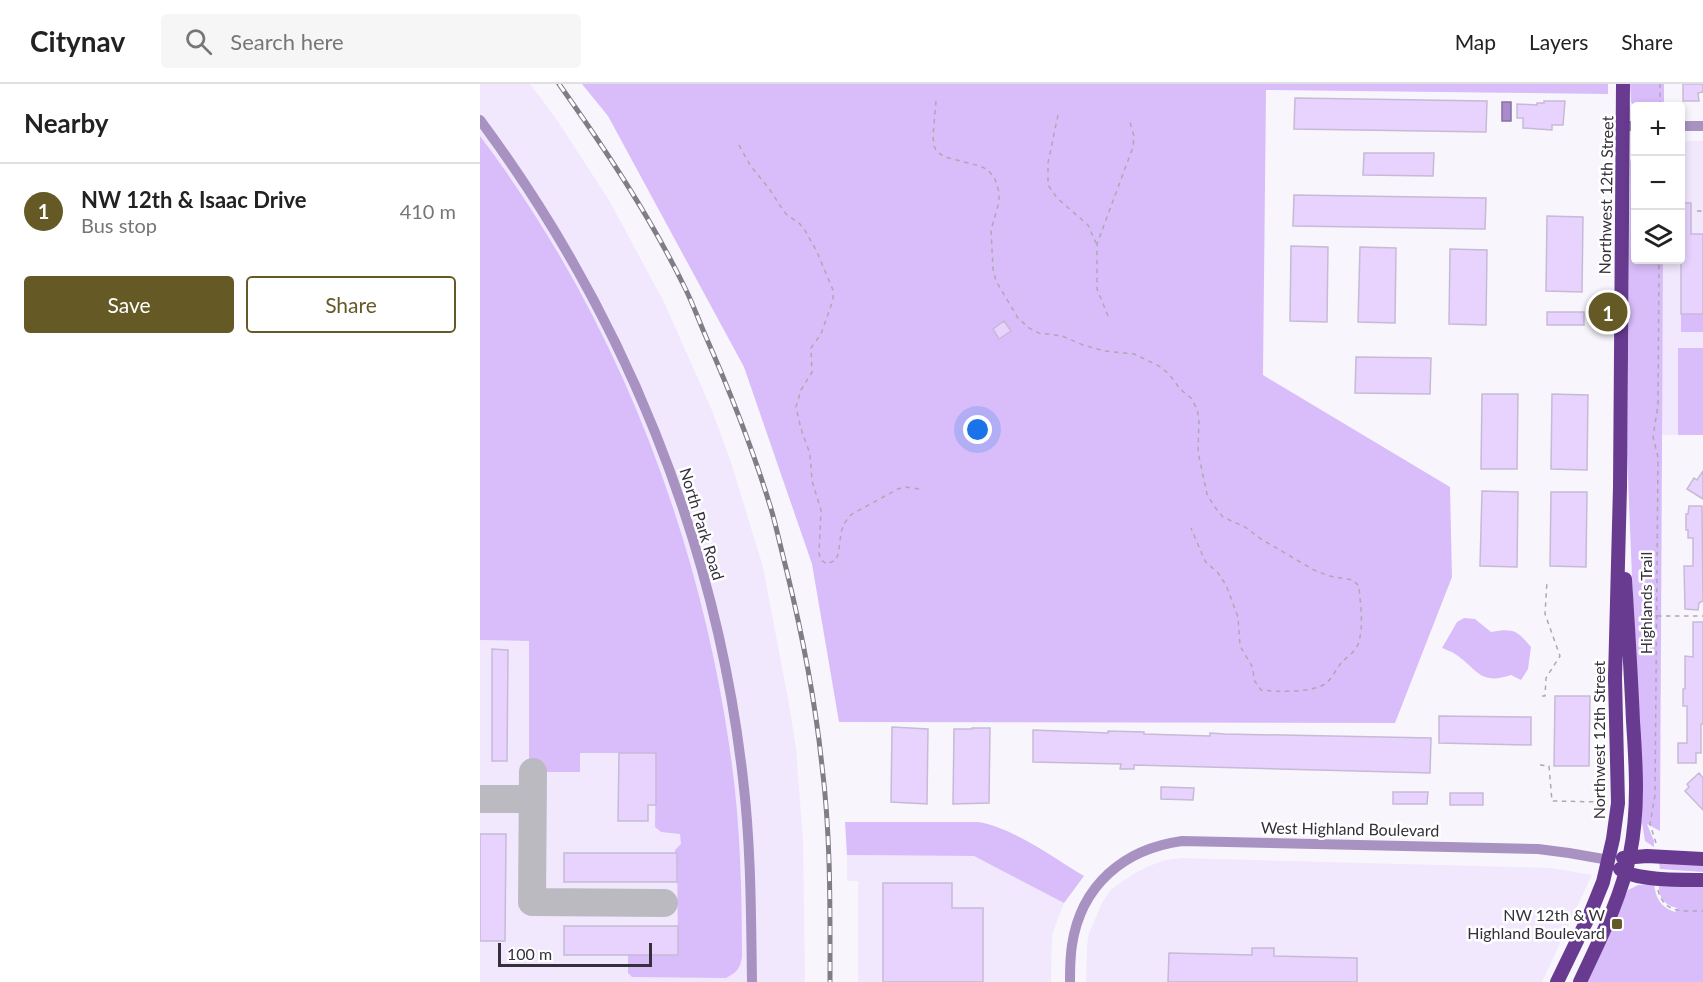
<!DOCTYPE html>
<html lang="en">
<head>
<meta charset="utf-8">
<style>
	:root { --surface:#fff; --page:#f6f6f6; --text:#222; --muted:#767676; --line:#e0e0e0; --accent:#655925 }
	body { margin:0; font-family:Lato,sans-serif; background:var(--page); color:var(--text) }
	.controls { position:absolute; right:18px; top:18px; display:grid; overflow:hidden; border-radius:6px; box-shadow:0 3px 9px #0003 }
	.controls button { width:54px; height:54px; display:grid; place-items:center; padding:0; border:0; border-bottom:2px solid var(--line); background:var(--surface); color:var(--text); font:30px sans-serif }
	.scale { position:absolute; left:18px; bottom:15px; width:154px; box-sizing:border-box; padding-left:6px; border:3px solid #35303b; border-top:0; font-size:16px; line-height:21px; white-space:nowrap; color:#35303b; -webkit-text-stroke:4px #fff; paint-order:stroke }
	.you { position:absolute; left:498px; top:346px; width:21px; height:21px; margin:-15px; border:4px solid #fff; border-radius:50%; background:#1a73e8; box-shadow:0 0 0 9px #1a73e833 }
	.badge { display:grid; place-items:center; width:39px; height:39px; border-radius:50%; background:var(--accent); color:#fff; font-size:20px; font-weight:700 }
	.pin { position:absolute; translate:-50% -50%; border:3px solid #fff; box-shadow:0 2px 6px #0006 }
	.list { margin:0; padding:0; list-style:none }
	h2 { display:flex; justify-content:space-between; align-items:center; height:78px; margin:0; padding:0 24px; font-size:26px }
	h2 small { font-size:20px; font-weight:400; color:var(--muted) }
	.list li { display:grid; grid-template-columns:39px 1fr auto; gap:18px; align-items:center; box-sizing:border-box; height:96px; padding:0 24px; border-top:2px solid var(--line) }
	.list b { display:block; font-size:22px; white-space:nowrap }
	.list p { margin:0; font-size:20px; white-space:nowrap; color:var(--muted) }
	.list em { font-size:20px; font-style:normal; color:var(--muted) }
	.actions { display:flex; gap:12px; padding:18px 24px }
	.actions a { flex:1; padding:14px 0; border:2px solid var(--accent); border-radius:6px; text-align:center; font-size:21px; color:var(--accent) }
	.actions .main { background:var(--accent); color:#fff }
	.icon { flex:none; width:33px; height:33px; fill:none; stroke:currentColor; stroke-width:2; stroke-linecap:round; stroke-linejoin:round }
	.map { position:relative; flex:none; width:1223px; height:898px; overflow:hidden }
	header { display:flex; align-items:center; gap:36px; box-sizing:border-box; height:84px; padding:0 30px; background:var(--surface); border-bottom:2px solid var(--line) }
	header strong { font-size:28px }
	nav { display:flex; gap:33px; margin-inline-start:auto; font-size:21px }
	.search { width:420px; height:54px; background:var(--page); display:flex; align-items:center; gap:15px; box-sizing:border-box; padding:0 21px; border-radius:6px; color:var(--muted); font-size:22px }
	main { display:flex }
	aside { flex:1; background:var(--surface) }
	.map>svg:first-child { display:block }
</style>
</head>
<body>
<header>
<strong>Citynav</strong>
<div class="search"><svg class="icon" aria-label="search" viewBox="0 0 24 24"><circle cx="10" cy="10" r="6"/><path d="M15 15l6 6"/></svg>Search here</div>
<nav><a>Map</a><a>Layers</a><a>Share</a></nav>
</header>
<main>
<aside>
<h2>Nearby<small></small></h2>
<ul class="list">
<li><span class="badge">1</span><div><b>NW 12th &amp; Isaac Drive</b><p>Bus stop</p></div><em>410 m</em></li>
</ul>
<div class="actions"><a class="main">Save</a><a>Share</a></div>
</aside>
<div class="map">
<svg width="1223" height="898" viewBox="0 0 1223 898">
	<rect width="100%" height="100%" fill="#f8f6fc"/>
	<path fill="#f2e8fd" d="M0 0H50L75 33 129 116 184 218 231 324 250 375 283 483 309 620 316 664 323 757 325 898H0Z
		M1201 57H1223V351H1181L1183 176H1200Z
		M367 771 494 772 584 819 572 851 571 898H378V797H367Z
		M702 774 1071 784 1112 791 1062 898H606L607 862 609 849 621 821 630 806 655 789 669 782 686 776Z"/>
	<path fill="#d9bdfa" d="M102 0H1128V10L786 6 783 291 970 403 972 493 915 639 359 638 332 480 264 283 128 32Z
		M1150 0H1184V22H1156L1155 25 1151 18Z
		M0 52C133 228 217 442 249 660 260 730 262 802 262 873 260 885 257 888 246 894L152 893 148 889V871H198L197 770 195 769V766L201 760 200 750 181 748 175 743 176 669H100V688H57L49 680V557L0 556Z
		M1155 61 1156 176H1183L1180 747 1167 740 1174 757V763L1165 757 1162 739 1147 370 1150 78Z
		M1201 230H1223V248H1201Z
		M1198 264H1223V351H1198Z
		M984 534 995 535 1011 548C1033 544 1037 546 1051 563L1048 585 1041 596 1031 591C999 602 997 584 975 570 971 567 966 566 962 564L977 538Z
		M365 738H498C532 743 574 774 604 792L584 819 494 772 367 771Z
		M1179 779 1223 781V788L1180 785Z
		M1174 800C1176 814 1180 823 1195 828L1197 824C1184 821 1178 813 1179 800L1223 802V898H1107L1148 806 1158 801Z"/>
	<path fill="#aa8bcd" stroke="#8770a1" stroke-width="1.5" d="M1022 18H1031V37H1022Z"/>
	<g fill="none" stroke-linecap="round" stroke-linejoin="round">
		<path stroke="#bcbac1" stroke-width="28" d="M53 688 52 818 184 819
			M0 715H53"/>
	</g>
	<path fill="#e7d3fe" stroke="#c6bad6" stroke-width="1.5" d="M1203 0H1223V8L1218 9 1219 17H1203Z
		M815 14 1007 17 1006 48 814 45Z
		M1064 17H1085L1083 41H1072V46L1043 44V34H1037V20L1057 21V19H1064Z
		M884 69H954L953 92 883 91Z
		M814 111 1006 114 1005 145 813 142Z
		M1201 119H1211V150H1223V230H1201Z
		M1067 132 1103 133 1102 208 1066 207Z
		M811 162 848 163 847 238 810 237Z
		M880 163 916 164 915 239 878 238Z
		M970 165 1007 166 1006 241 969 240Z
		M1067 228H1104V241H1067Z
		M524 237 531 247 519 255 513 245Z
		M876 273 951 274 950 310 875 309Z
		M1002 310H1038L1037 385H1001Z
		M1072 310 1108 311 1107 386 1071 385Z
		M1223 387V415L1207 405 1214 394 1217 396Z
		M1002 407 1038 408 1037 483 1000 482Z
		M1071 408H1107L1106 483 1070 482Z
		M1209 422H1222L1223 517 1219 519 1218 526 1205 525 1204 482H1213V454H1208V446H1206V430H1208Z
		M1213 538H1223V640H1221V669H1216V679H1198V659H1207V622H1203V605H1205V572L1213 573Z
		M12 565 28 566 27 677H12Z
		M1075 612H1110L1109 682H1074Z
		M959 632 1051 633V661L959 659Z
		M412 643 448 645 447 720 411 718Z
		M492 644H510L509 719 473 720 474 645H492Z
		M553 646 628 649V647L664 648V650L730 652V649L745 650 951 654 950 689 654 681V685H640L641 680 553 678Z
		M139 669H176V721H168V737H138Z
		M1219 689 1223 694V726L1205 707 1209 703 1207 700Z
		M681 703 714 704 713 716 681 715Z
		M913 708H948L947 720H913Z
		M970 709H1003V721H970Z
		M0 750H26L25 857H0Z
		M84 769H197V798H84Z
		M403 799H472V824H503V898H403Z
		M84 842H198V871H84Z
		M772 864H794V872L877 874V898H688L689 869 772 871Z"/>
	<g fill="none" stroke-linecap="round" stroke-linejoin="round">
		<path stroke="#aca9b1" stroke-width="1.5" stroke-dasharray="4.5 4.5" stroke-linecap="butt" d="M456 17 453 52 454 62 457 68 465 73 500 82 508 86 515 95 519 108V118L511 146 513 185 516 197 538 234 549 244 559 249 582 252 603 261 624 267 654 270 679 282 689 290 700 305 711 314 717 325 719 335 718 368 727 410 734 422 743 433 765 443 781 455 834 486 849 492 873 496 879 502C880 519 884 540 879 557 877 567 868 572 862 578 856 585 852 595 845 600 830 609 797 608 781 606L774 596 773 584 760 562 758 533 746 501 738 489 725 477 711 444
			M1180 22V0
			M578 31 568 79V101L577 114 608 141 616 159
			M259 61 270 81 290 106 301 123 306 130 320 140 326 148 337 168 353 206V216L341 250 331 264 332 288 321 306 316 323 321 345 330 370 332 397 341 426 339 469 341 476 347 480 356 476C363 458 356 445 372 430L418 405 425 403 439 405
			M1217 127H1223
			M628 232 617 205V160L653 63 654 52 650 38
			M1177 532H1223
			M1062 612H1065L1066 594 1080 572 1065 530 1067 497
			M1060 681 1069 682 1072 717 1123 718
			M1176 759 1170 740 1175 711 1178 373 1173 353 1178 321 1179 176
			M1178 806C1184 830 1203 827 1223 827"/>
		<path stroke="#a892c2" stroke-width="10" d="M0 36C143 229 236 456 263 695 271 762 271 830 272 898
			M1143 42H1156
			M1200 42H1223
			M590 898C590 886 590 873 592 861 601 801 644 765 702 757L1058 765 1089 769 1129 776"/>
		<path stroke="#683b90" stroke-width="14" d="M1143 774 1167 772 1223 775
			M1140 785C1155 797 1202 796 1223 796
			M1077 898 1110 830 1123 798 1133 755 1138 719 1135 594 1140 403 1143 0
			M1100 898C1119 857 1141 815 1150 770 1159 726 1156 681 1153 637 1151 590 1148 543 1145 495"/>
		<g stroke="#817d86" stroke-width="5">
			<path id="rail" d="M79 0C125 65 170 132 205 204 213 220 219 237 226 253 251 310 274 368 292 428 297 446 301 465 306 484 322 549 335 615 342 682 351 754 350 826 350 898"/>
		</g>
		<use href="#rail" stroke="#fff" stroke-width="3" stroke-dasharray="9" stroke-linecap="butt"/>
	</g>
	<rect fill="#655925" stroke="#fff" stroke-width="2" x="1131" y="834" width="12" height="12" rx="3"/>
	<g text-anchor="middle" stroke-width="5" stroke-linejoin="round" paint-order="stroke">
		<g font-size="16" fill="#35303b" stroke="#fff">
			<text transform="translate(1126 111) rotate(-89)" y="6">Northwest 12th Street</text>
			<text transform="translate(222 440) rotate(73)" y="6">North Park Road</text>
			<text transform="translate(1166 519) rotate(-90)" y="6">Highlands Trail</text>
			<text transform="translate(1119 656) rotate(-90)" y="6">Northwest 12th Street</text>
			<text transform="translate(870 745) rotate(1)" y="6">West Highland Boulevard</text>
		</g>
		<g font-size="16" fill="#35303b" stroke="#fff" text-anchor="end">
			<text x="1125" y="837">NW 12th &amp; W<tspan x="1125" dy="18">Highland Boulevard</tspan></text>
		</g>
	</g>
</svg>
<div class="controls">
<button>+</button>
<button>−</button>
<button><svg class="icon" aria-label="layers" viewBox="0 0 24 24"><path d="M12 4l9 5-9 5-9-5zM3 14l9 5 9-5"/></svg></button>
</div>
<div class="scale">100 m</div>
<div class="you"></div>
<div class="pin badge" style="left:1128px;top:228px">1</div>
</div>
</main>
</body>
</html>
